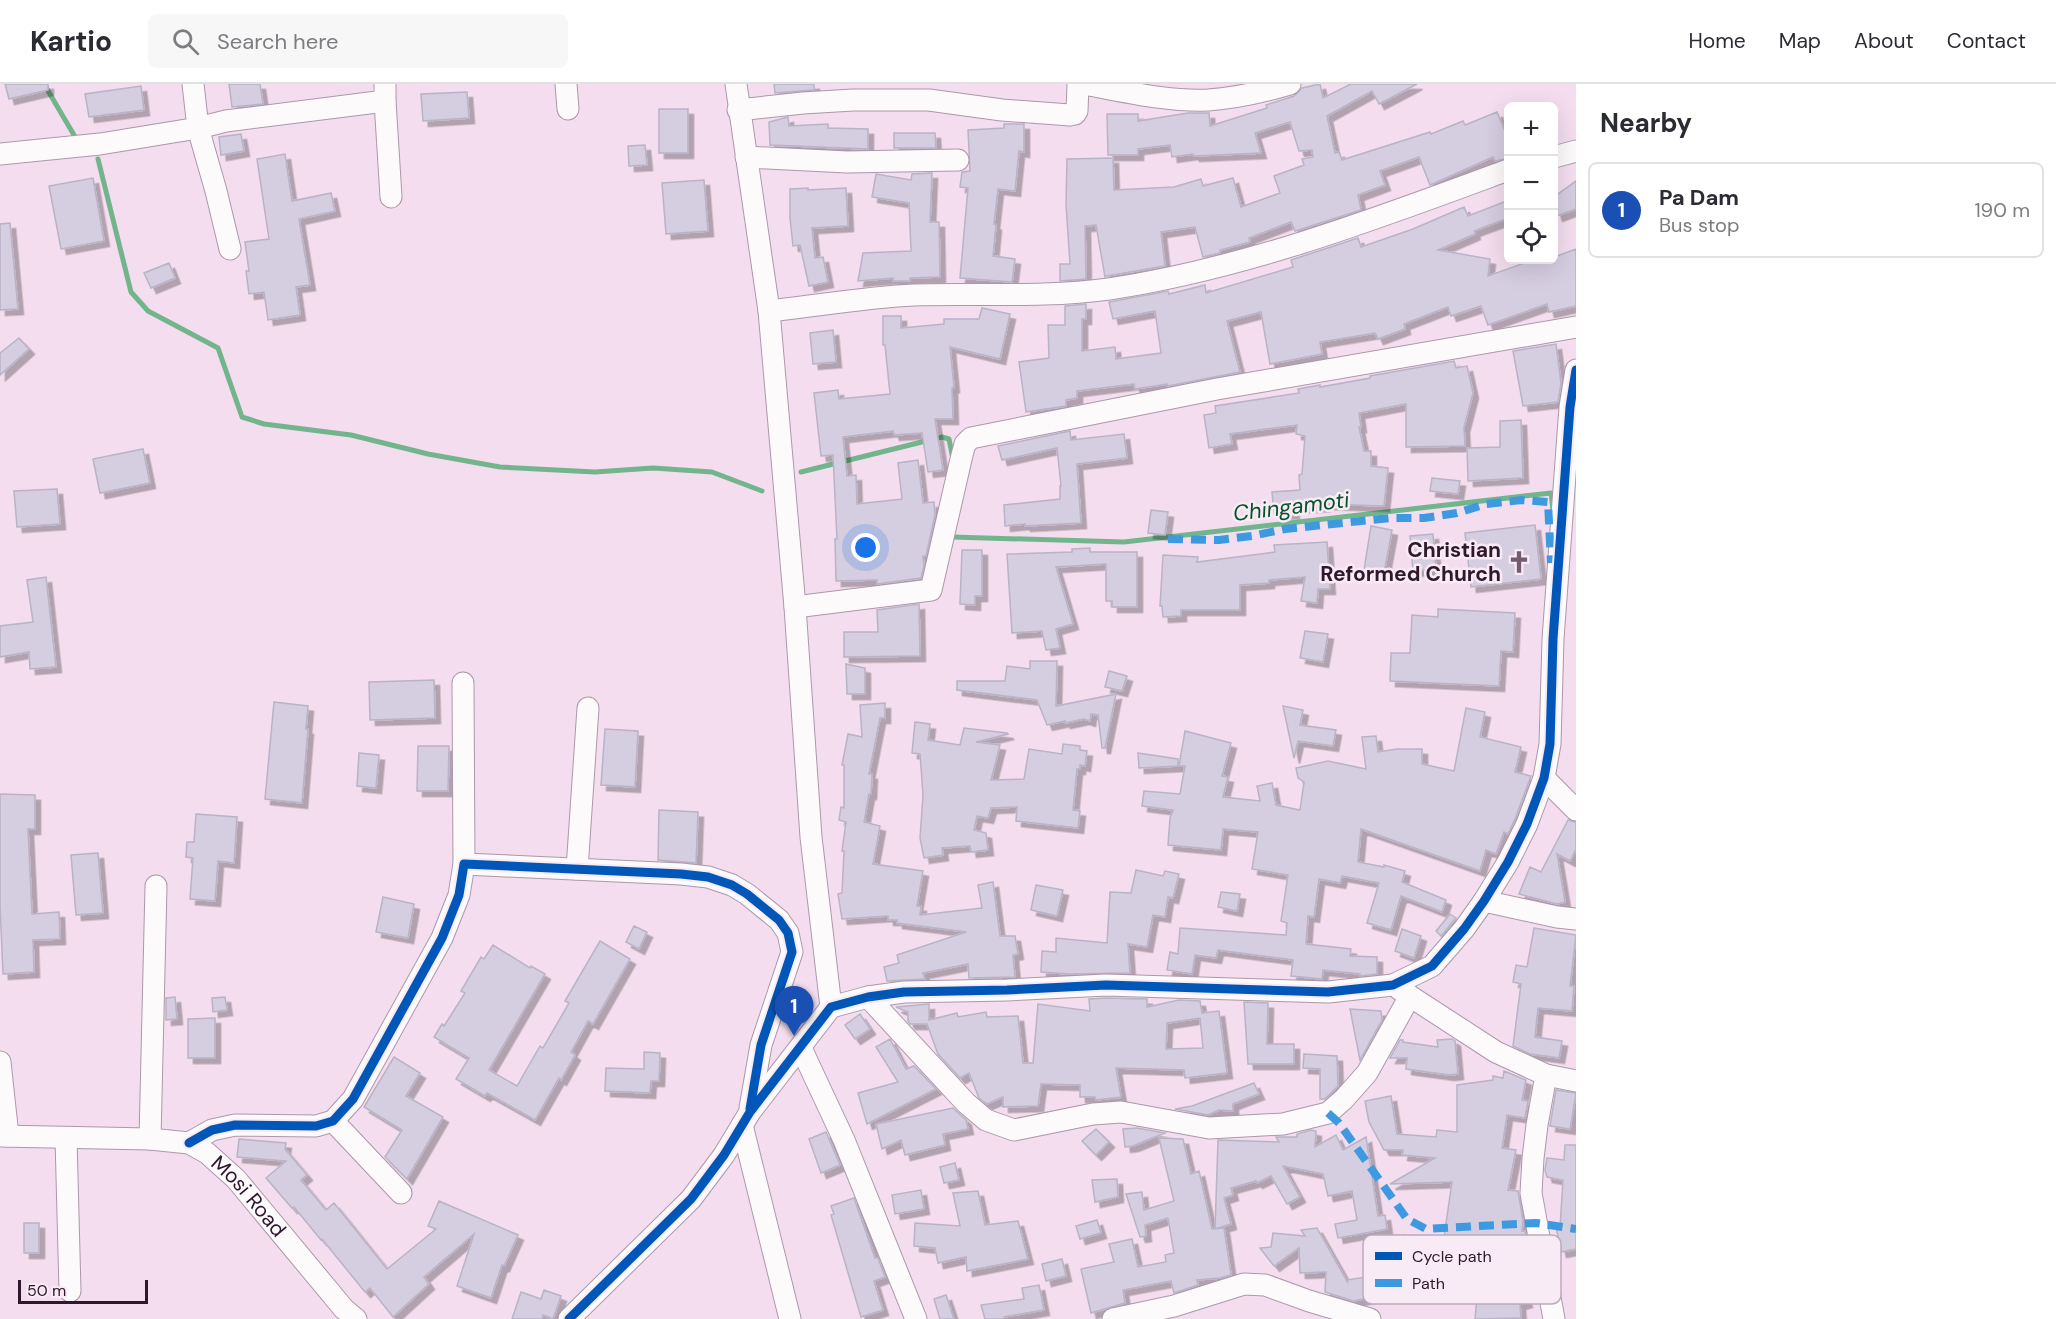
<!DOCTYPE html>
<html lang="en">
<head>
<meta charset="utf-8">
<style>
	:root { --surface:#fff; --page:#f7f7f7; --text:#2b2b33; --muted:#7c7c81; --line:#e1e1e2; --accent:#0f766e }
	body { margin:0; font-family:"DM Sans",sans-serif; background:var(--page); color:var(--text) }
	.controls { position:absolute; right:18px; top:18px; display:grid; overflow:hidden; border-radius:9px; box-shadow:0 6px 24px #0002 }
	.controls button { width:54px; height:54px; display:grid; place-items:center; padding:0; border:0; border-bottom:2px solid var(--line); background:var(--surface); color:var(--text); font:30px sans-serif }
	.scale { position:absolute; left:18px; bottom:15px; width:130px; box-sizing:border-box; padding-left:6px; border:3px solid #2f172c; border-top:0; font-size:16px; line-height:21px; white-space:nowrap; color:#2f172c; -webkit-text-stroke:4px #f8ebf6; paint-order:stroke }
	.you { position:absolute; left:866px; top:464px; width:21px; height:21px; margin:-15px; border:4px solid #fff; border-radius:50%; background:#1a73e8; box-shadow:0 0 0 9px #1a73e833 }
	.badge { display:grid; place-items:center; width:39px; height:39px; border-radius:50%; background:var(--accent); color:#fff; font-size:20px; font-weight:700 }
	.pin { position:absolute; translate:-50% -50px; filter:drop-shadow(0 2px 3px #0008) }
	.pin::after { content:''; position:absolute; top:32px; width:21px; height:18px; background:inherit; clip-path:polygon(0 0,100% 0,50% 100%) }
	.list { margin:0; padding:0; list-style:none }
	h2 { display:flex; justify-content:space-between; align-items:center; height:78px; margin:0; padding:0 24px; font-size:26px }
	h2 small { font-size:20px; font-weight:400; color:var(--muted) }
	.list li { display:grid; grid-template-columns:39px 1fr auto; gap:18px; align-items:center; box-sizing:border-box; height:96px; margin:0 12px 12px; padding:0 12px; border:2px solid var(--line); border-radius:9px }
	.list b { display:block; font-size:22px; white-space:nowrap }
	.list p { margin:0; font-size:20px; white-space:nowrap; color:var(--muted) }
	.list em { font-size:20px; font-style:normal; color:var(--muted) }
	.icon { flex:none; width:33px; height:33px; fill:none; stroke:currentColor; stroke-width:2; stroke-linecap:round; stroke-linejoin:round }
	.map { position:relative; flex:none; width:1576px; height:1235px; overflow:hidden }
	header { display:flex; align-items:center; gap:36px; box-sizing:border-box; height:84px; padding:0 30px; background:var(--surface); border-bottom:2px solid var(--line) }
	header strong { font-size:28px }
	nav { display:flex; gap:33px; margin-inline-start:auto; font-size:21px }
	.search { width:420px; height:54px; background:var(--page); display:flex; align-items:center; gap:15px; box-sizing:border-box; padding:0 21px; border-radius:9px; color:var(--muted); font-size:22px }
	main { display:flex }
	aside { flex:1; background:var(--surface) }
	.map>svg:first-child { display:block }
</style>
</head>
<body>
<header>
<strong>Kartio</strong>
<div class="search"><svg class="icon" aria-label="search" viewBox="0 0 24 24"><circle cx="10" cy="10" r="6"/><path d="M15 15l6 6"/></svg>Search here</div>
<nav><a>Home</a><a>Map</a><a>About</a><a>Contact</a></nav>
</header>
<main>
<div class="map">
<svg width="1576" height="1235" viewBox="0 0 1576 1235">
	<defs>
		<filter id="shadow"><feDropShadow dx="5.5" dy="5.5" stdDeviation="0" flood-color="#0004"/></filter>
	</defs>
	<rect width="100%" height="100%" fill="#f3ddee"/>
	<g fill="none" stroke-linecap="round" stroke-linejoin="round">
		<path stroke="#72b58c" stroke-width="5" d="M44 0 74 51
			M98 75 131 208 148 227 218 264 242 333 264 340 351 351 428 370 500 383 595 388 653 384 712 388 762 407
			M801 388 942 353 949 355 953 375
			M952 453 1124 458 1551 409 1553 426"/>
	</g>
	<path fill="#d5cde0" stroke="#b9b3c7" stroke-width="1.5" fill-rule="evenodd" filter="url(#shadow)" d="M5 0H48V6L9 15Z
		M229 0H260L263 20 232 23Z
		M774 0H814V6L775 9Z
		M1320 0 1323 14 1351 0H1417L1379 20 1372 7 1327 32 1335 69 1339 68 1342 76 1430 48 1431 50 1463 37 1465 41 1497 28 1509 57V74L1495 77 1493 73 1430 101 1419 73 1380 87 1385 101 1358 111 1361 126 1295 147 1291 138 1249 154 1250 158 1220 166V169L1203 173 1195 143 1161 148 1165 182 1107 192 1105 193 1096 141 1085 142 1086 195 1060 197V180H1070L1066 120 1067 75 1113 74 1114 106 1174 103 1201 95 1203 102 1233 94 1241 123 1280 109 1274 92 1304 81 1302 75 1313 73 1312 66 1299 67 1290 38 1255 49 1261 69 1194 72 1193 70 1172 73 1170 61 1138 65V71H1108L1107 30H1138V37L1188 29H1209L1210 42 1267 24 1266 21 1294 12 1302 4Z
		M141 2 144 26 89 33 85 10Z
		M467 8 469 34 423 37 421 10Z
		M659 25H688V69H659Z
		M788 33 789 42 828 40V44L868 45V65L770 61 769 38Z
		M1004 40H1024V68L1019 67 1015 107 998 105 994 140 996 141 993 172 1015 175 1012 198 960 194 968 104 960 103 962 88 970 87 968 46 1004 44Z
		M894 49H935L936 64H894Z
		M241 50 244 67 221 71 219 53Z
		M645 61 647 81 629 82 628 62Z
		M285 70 292 117 331 109 335 127 299 135 310 201 296 203 300 231 268 236 264 208 249 210 246 187H249L245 158 269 155 257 75Z
		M932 89 930 138H939L940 193 910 194V197H893V194L858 197 863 169 911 167 909 119 872 113 876 90 911 96 912 90Z
		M93 94 104 157 61 165 49 102Z
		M704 96 708 147 666 150 662 99Z
		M1576 97V125L1557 132 1554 121V113Z
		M808 104V106L846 104 848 142 812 144 815 174 823 173 828 198 809 202 800 161 793 162 790 134V105Z
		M1509 116V134L1474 147 1475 150 1438 166 1490 175 1488 192 1533 176H1554V173L1576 165V222L1549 228 1547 220 1488 241 1481 222 1451 232 1448 223 1404 240 1405 245 1378 255 1375 249 1320 258 1322 270 1270 280 1261 228 1227 237 1240 288 1168 302 1167 300 1135 305 1134 300 1077 307V314L1066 316V322L1026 328 1019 278 1049 274 1048 241H1065V222L1086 220V235H1082V267L1115 263 1116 275 1161 269 1155 227 1113 235 1109 218 1168 207 1169 210 1205 201 1206 209 1293 183 1291 176 1358 154 1361 163 1413 145 1464 123 1468 132Z
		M10 139 18 225 0 226V140Z
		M169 179 175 194 151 204 144 189Z
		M982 224 1010 230 1000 275 950 263 954 303 952 304 953 335H935L943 386 928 388 922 349 894 351 893 347 843 353 847 392 856 391 857 420 902 415 898 379 918 376 923 419 934 418 935 431 926 472H923L924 482 921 494 877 500V496L836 497 835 455H837L833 371 821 372 814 309 838 306 839 315 890 310 885 261H883V232H901V244L944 240V235H979Z
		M833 246 836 278 813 280 810 249Z
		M19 254 29 265 0 291V269Z
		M1556 260 1561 299 1558 318 1523 322 1513 267Z
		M1454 277 1456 284 1467 282 1473 309 1464 343 1465 362 1406 363V320L1359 329 1361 343H1359L1364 367H1371V382L1388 384 1384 422 1325 420V422L1293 424 1294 429 1274 430 1272 408 1300 406 1299 391 1302 390 1305 352 1296 350 1297 341 1230 350 1232 360 1209 364 1204 331 1216 329 1215 322 1299 309 1298 305 1320 301V303L1370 294V292Z
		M1521 336 1523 394 1468 397 1467 364 1500 363V337Z
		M1070 347 1071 356 1124 350 1127 374 1077 380 1081 439 1025 442V440L1005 442 1004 421 1060 415V402H1061L1057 364 1002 376 998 362Z
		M143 365 150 399 100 409 93 375Z
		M1432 394 1460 397 1458 410 1430 407Z
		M57 405 60 440 17 443 14 407Z
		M1151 426 1168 428 1165 451 1148 449Z
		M1535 441 1541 495 1471 503 1465 449Z
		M1371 442 1392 446 1384 489 1364 486Z
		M1433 450 1436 485 1413 487 1410 452Z
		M1327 458 1330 505H1318L1317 519 1301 517 1305 493 1269 496V499L1240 501V526H1181V532L1163 533 1162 522H1160L1163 471 1198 473 1197 478 1275 468 1274 461Z
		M1090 464V468H1137V523H1112V517H1106V480L1056 483 1073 540 1056 545 1060 564 1046 566 1042 547 1012 549 1007 470 1072 468V465Z
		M962 466H982V512H975V521L960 520Z
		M46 493 56 583 30 585 29 568 0 573V542L33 538 27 496Z
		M919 520 920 572 844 573V548H878L877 526Z
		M1438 525 1515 529 1513 568 1501 567 1499 602 1390 597 1391 569H1410L1412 531 1438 533Z
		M1305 547 1328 550 1323 578 1300 574Z
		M1030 577H1057L1056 622 1116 610 1105 664H1102L1098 631 1091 630 1090 637 1084 635 1065 639V637L1047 641 1037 616 957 606V597H1005L1007 582 1030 585Z
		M846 580 865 584V610H847Z
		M1109 587 1127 592 1122 607 1105 603Z
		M434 596 435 634 370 636 369 598Z
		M274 618 308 622 306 645H308L302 719 265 715Z
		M885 619V634H880L869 690H872L871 710H869L864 738 880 742 873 780 923 787 917 822H921L920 831 982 824 978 801 993 798 1000 852H1015L1018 870 1013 871 1015 893 969 894 968 880 923 889 925 895 887 897 884 883 899 879 897 871 966 848 897 839V836H888V832L842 835 838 810 842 809 844 767H842L846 738 839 736 841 723 844 724V681H842L848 650 862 653 860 621Z
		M1283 622 1303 626 1300 641 1336 646 1333 662 1298 657 1294 674Z
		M1466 624 1485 628 1480 653 1521 663 1515 688 1531 692 1515 735 1508 750 1504 748 1496 770 1486 766 1480 787 1361 745 1358 778 1384 783V781L1405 787 1402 798 1446 816 1442 828 1401 812 1391 846 1367 839 1379 799 1342 792 1340 799 1319 795 1314 833 1308 832 1306 860 1351 865 1350 872 1377 873V890L1360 892V890L1323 886 1322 895 1291 892 1293 876 1218 866 1216 874 1195 871 1192 890 1167 886 1170 868 1178 870 1180 844 1286 851 1287 839 1281 837 1288 791 1252 785 1258 748 1223 745 1221 766 1168 761 1170 734 1173 726 1142 722 1144 707 1180 710 1185 682H1179L1185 647 1231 659 1222 692 1228 693 1223 713 1260 717 1257 702 1272 699 1276 721 1300 726 1304 698 1298 694 1296 684 1328 677 1366 685 1362 653 1376 652 1378 668 1397 665H1422V680L1454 687Z
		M915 638 930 640 928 656 960 661 964 644 1007 649 1008 650 976 658 1000 661 991 696 1024 695 1029 665 1062 670 1063 660 1080 662V666L1087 667 1085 682 1080 681V685H1077L1073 726 1080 727 1078 744 1016 737 1017 723 991 724 988 734 977 732 974 746 986 749 988 766 971 768 970 762 942 764 943 771 924 774 920 754 923 711 920 670 912 669Z
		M605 645 638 647 635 703 601 701Z
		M418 662H449L448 707H417Z
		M359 669 379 671 376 704 357 702Z
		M1138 669 1178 675V682L1139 684Z
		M0 710 35 711V745H28L32 830 59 828 60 855 33 856 34 888 3 890 0 822Z
		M659 726 698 728 696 779 658 776Z
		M196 730 237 733 234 779 218 777 215 817 190 815 193 774 186 773 187 758H194Z
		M1568 736 1576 738V765L1570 777 1557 770 1565 818 1557 820 1519 810 1530 783 1541 788Z
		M98 769 103 829 76 831 71 771Z
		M1136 786 1163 792 1165 787 1179 790 1173 814 1168 813 1165 833 1153 831 1147 863 1128 860 1130 889 1069 890 1041 888 1042 867 1056 868V854L1107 859 1110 808 1131 809Z
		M1036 801 1063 806 1057 832 1031 826Z
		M1221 808 1240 810 1237 827 1218 823Z
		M383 813 414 820 408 854 376 848Z
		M1450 830 1456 834 1441 852 1436 847Z
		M634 842 647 848 639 865 626 858Z
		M1534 844 1576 851 1570 902H1574L1572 927 1538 924 1535 953 1562 957 1559 974 1530 970 1513 962 1521 900 1513 898 1516 881 1527 883Z
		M1402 845 1421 852 1414 874 1395 867Z
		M600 857 630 875 593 940 588 937 571 968 575 971 561 996 559 994 535 1036 487 1009 485 1012 456 995 469 974 434 953 442 940 444 942 465 909 461 907 481 873 484 875 493 861 530 884 531 882 545 890 489 986 517 1002 540 962 543 964 569 919 565 917Z
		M175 913 177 935 166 936V914Z
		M225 913 227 926 213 928 212 914Z
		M1106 914 1147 915V923L1179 916 1200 917 1202 929 1219 927 1227 989 1185 994 1184 986 1116 984 1121 1013 1096 1016 1095 1013H1080V1001L1041 1000 1038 1022 1003 1023V1013L987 1020 979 1014 969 989 960 994 938 970 927 940H910L908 937V928L896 923 929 920V936L957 929 958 933 986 928 987 933 1018 932 1023 979H1033L1038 920 1090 927 1089 915ZM1200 934 1203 964 1166 965 1167 939Z
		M1244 918 1268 919 1267 960H1294V980H1248Z
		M1350 925 1381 927 1382 936 1360 976Z
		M860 930 870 945 855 955 845 941Z
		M215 934V974H188V935Z
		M890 955 906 985 914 982 936 1005 867 1040 858 1009 898 998 876 963Z
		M1452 955 1455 957 1458 990 1449 991 1406 985 1407 974H1390L1400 956H1403V958L1438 963 1437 956Z
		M644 968 660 969 659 997H651L650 1009 605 1007 606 984 644 985Z
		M1304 970 1337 972 1338 1002 1325 1015H1320V985L1303 984Z
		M394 973 420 989 406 1012 443 1033 407 1095 385 1073 402 1046 364 1023Z
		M1504 987 1526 996 1522 1016 1528 1017 1525 1034 1507 1031 1502 1064 1516 1066 1508 1106 1518 1107 1523 1137 1522 1147H1525L1529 1171H1527L1528 1197 1521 1198 1527 1218 1520 1220 1521 1234 1475 1235 1478 1202 1439 1207 1436 1180 1401 1177 1403 1151 1440 1154V1153H1444L1452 1098 1390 1100 1435 1074 1402 1071 1403 1066H1384L1369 1038 1365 1017 1391 1012 1397 1050 1436 1053 1437 1046 1457 1048V1001L1493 996V992L1503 994Z
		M1254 999 1259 1010 1233 1020V1027L1219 1026 1208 1031 1175 1025 1192 1022Z
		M1556 1006 1576 1009 1570 1045 1550 1042Z
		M953 1024 966 1036 968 1045 943 1050 945 1061 905 1071 901 1056 882 1065 876 1040Z
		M1137 1044 1165 1049 1133 1062 1125 1063 1123 1045Z
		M1096 1045 1109 1058 1096 1071 1082 1057Z
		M1311 1046 1316 1047 1315 1063 1336 1051 1343 1066 1366 1053 1378 1132 1385 1131 1387 1145 1338 1154 1335 1140 1357 1136 1352 1107 1328 1112 1323 1090 1283 1082 1300 1113 1287 1120 1271 1092 1257 1099 1256 1097 1231 1104 1233 1111 1224 1114 1231 1140 1215 1145 1218 1056 1279 1058 1276 1053H1297V1050Z
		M826 1048 840 1081 821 1089 809 1055Z
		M1159 1054 1183 1055 1191 1090 1199 1087 1212 1145 1224 1144 1231 1191 1220 1194 1197 1196 1198 1201 1174 1209 1171 1197 1123 1206 1125 1219 1091 1229 1081 1185 1114 1178 1109 1160 1132 1155 1138 1183 1166 1178 1165 1171 1174 1169 1168 1134 1145 1141 1146 1152 1140 1153 1126 1110 1142 1108 1144 1126 1174 1117Z
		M239 1055 286 1059 285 1065 307 1091 301 1096 326 1126 334 1119 387 1185 436 1145 428 1142 439 1117 518 1151 504 1182 502 1181 491 1214 457 1202 474 1150 424 1193 429 1200 393 1233 370 1204 365 1208 322 1155 321 1156 294 1123 292 1124 266 1094 286 1077 237 1073Z
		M1565 1061H1576V1165L1561 1168 1556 1143H1560L1563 1096 1547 1093 1545 1086 1547 1074 1564 1076Z
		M955 1079 959 1096 944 1099 940 1083Z
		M1117 1095 1118 1113 1095 1118 1092 1096Z
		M921 1106 924 1125 895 1130 892 1111Z
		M978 1107 985 1141 1018 1137 1028 1175 967 1187 966 1173 938 1179 935 1164 914 1162 915 1139 960 1142 953 1109Z
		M854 1114 875 1174H878L885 1193 874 1197 883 1226 861 1233 831 1131 834 1130 831 1122Z
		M1097 1136 1101 1149 1080 1155 1076 1142Z
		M24 1139H39V1169H24Z
		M1317 1144 1348 1199 1347 1196 1401 1187 1405 1207 1353 1217 1325 1208 1326 1188 1300 1189 1299 1164 1274 1182 1260 1164 1271 1163 1273 1149 1305 1152 1301 1146Z
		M1062 1175 1066 1192 1046 1197 1042 1180Z
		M1039 1201 1044 1226 1004 1233V1235H985L981 1221 1024 1215 1022 1204Z
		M544 1206 561 1212 553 1235 543 1231 542 1235H512L521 1208 541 1215Z
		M946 1211 954 1235H940L934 1215Z"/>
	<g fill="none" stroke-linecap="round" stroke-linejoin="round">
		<g stroke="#ac98a9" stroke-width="23">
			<g id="minor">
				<path d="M193 0 198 44 226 37 385 17V0"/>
				<path d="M566 0 568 25"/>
				<path d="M736 0 769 227 795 523 811 753 831 923"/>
				<path d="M1083 0C1124 7 1167 18 1208 16 1236 14 1263 8 1290 0"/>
				<path d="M385 17 391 113"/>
				<path d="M738 26 803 19 853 16H929L1002 26 1070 31 1075 30 1077 27 1078 0"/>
				<path d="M0 70 100 60 198 44 216 107 230 165"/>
				<path d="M746 73 847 78 958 76"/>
				<path d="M1554 73 1576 67"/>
				<path d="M769 227C816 222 867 213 914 211 979 209 1044 214 1109 205 1247 184 1378 134 1508 86"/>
				<path d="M795 523 931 506 962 371 965 360 971 354 1217 305 1576 243"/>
				<path d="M463 599 464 780"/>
				<path d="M1544 694 1576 726"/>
				<path d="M577 785 588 624"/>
				<path d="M1484 817 1557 833 1576 835"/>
				<path d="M1399 905 1496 968 1546 991 1576 997"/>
				<path d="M868 913 966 1019 986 1036 1014 1046 1093 1030 1121 1028 1209 1044 1283 1040 1328 1029 1344 1015 1367 989 1410 912"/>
				<path d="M801 964 844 1056 916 1235"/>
				<path d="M0 978 8 1052"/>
				<path d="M1546 991 1537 1041 1533 1074 1531 1109 1554 1235"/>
				<path d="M333 1037 401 1109"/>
				<path d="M742 1041 790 1235"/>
				<path id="s1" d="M0 1052 150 1055 189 1059 207 1069 236 1095 344 1225 356 1235"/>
				<path d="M66 1054 70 1207"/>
				<path d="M150 1055 156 802"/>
				<path d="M189 1059 212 1046 235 1041 316 1042 333 1037 353 1015 442 854 459 811 464 780 681 790 708 793 732 801 747 810 779 836 788 849 792 868 761 961 750 1024"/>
				<path d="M569 1235 691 1115 724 1071 750 1028 831 923 868 913 904 908 1007 906 1106 901 1328 908 1393 901 1432 882 1464 845 1484 817 1508 778 1527 740 1544 694 1550 660 1553 555 1570 323 1576 286"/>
				<path d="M1113 1235 1174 1222 1244 1200 1265 1201 1309 1217 1370 1235"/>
			</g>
		</g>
		<use href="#minor" stroke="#fdfafc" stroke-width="21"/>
		<path stroke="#3d9ae1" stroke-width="8" stroke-dasharray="15 8" stroke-linecap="butt" d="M1168 455 1219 456 1252 452 1285 445 1390 434H1424L1457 429 1486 420 1522 416 1548 418 1551 479
			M1328 1029 1339 1039 1407 1135 1426 1145 1536 1139 1576 1145"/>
		<g stroke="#f8ebf6" stroke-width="13">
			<path id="cycleway" d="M189 1059 212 1046 235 1041 316 1042 333 1037 353 1015 442 854 459 811 464 780 681 790 708 793 732 801 747 810 779 836 788 849 792 868 761 961 750 1025
				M569 1235 691 1115 724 1071 750 1028 831 923 868 913 904 908 1007 906 1106 901 1328 908 1393 901 1432 882 1464 845 1484 817 1508 778 1527 740 1544 694 1550 660 1553 555 1570 323 1576 286"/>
		</g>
		<use href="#cycleway" stroke="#0057b8" stroke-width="9"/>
	</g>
	<defs>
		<g id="church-bare" transform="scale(1.8)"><path d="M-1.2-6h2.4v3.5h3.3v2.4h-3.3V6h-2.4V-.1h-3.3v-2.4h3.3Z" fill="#745c70" stroke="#f8ebf6" stroke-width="2.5" paint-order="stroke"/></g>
	</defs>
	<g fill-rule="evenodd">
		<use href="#church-bare" x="1519" y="478"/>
	</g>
	<g text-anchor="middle" stroke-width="5" stroke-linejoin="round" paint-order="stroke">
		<g font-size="21" font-weight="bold" fill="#2f172c" stroke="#f8ebf6" text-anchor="end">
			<text x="1501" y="473">Christian<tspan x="1501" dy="24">Reformed Church</tspan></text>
		</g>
		<g font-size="21" fill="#2f172c" stroke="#f8ebf6">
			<text dy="7" stroke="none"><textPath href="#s1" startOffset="270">Mosi Road</textPath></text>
		</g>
		<g font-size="22" font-style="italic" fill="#025429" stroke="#f8ebf6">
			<text transform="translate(1291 422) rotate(-7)" y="8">Chingamoti</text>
		</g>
	</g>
	<rect x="1363" y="1151" width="198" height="69" rx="9" fill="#f8ebf6" stroke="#bcabb9" stroke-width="1.5"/>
	<rect x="1375" y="1168" width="27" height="8" fill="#0057b8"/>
	<rect x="1375" y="1195" width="27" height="8" fill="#3d9ae1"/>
	<g font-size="16" fill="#2f172c">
		<text x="1412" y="1178">Cycle path</text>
		<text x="1412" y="1205">Path</text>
	</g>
</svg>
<div class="controls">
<button>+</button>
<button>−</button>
<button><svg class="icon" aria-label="locate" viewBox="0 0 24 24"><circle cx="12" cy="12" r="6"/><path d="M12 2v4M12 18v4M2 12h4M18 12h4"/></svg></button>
</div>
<div class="scale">50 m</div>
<div class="you"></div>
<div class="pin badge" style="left:794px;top:952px;background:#1a4fb4">1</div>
</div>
<aside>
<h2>Nearby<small></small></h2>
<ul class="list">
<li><span class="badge" style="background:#1a4fb4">1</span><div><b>Pa Dam</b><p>Bus stop</p></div><em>190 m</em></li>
</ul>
</aside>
</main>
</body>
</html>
